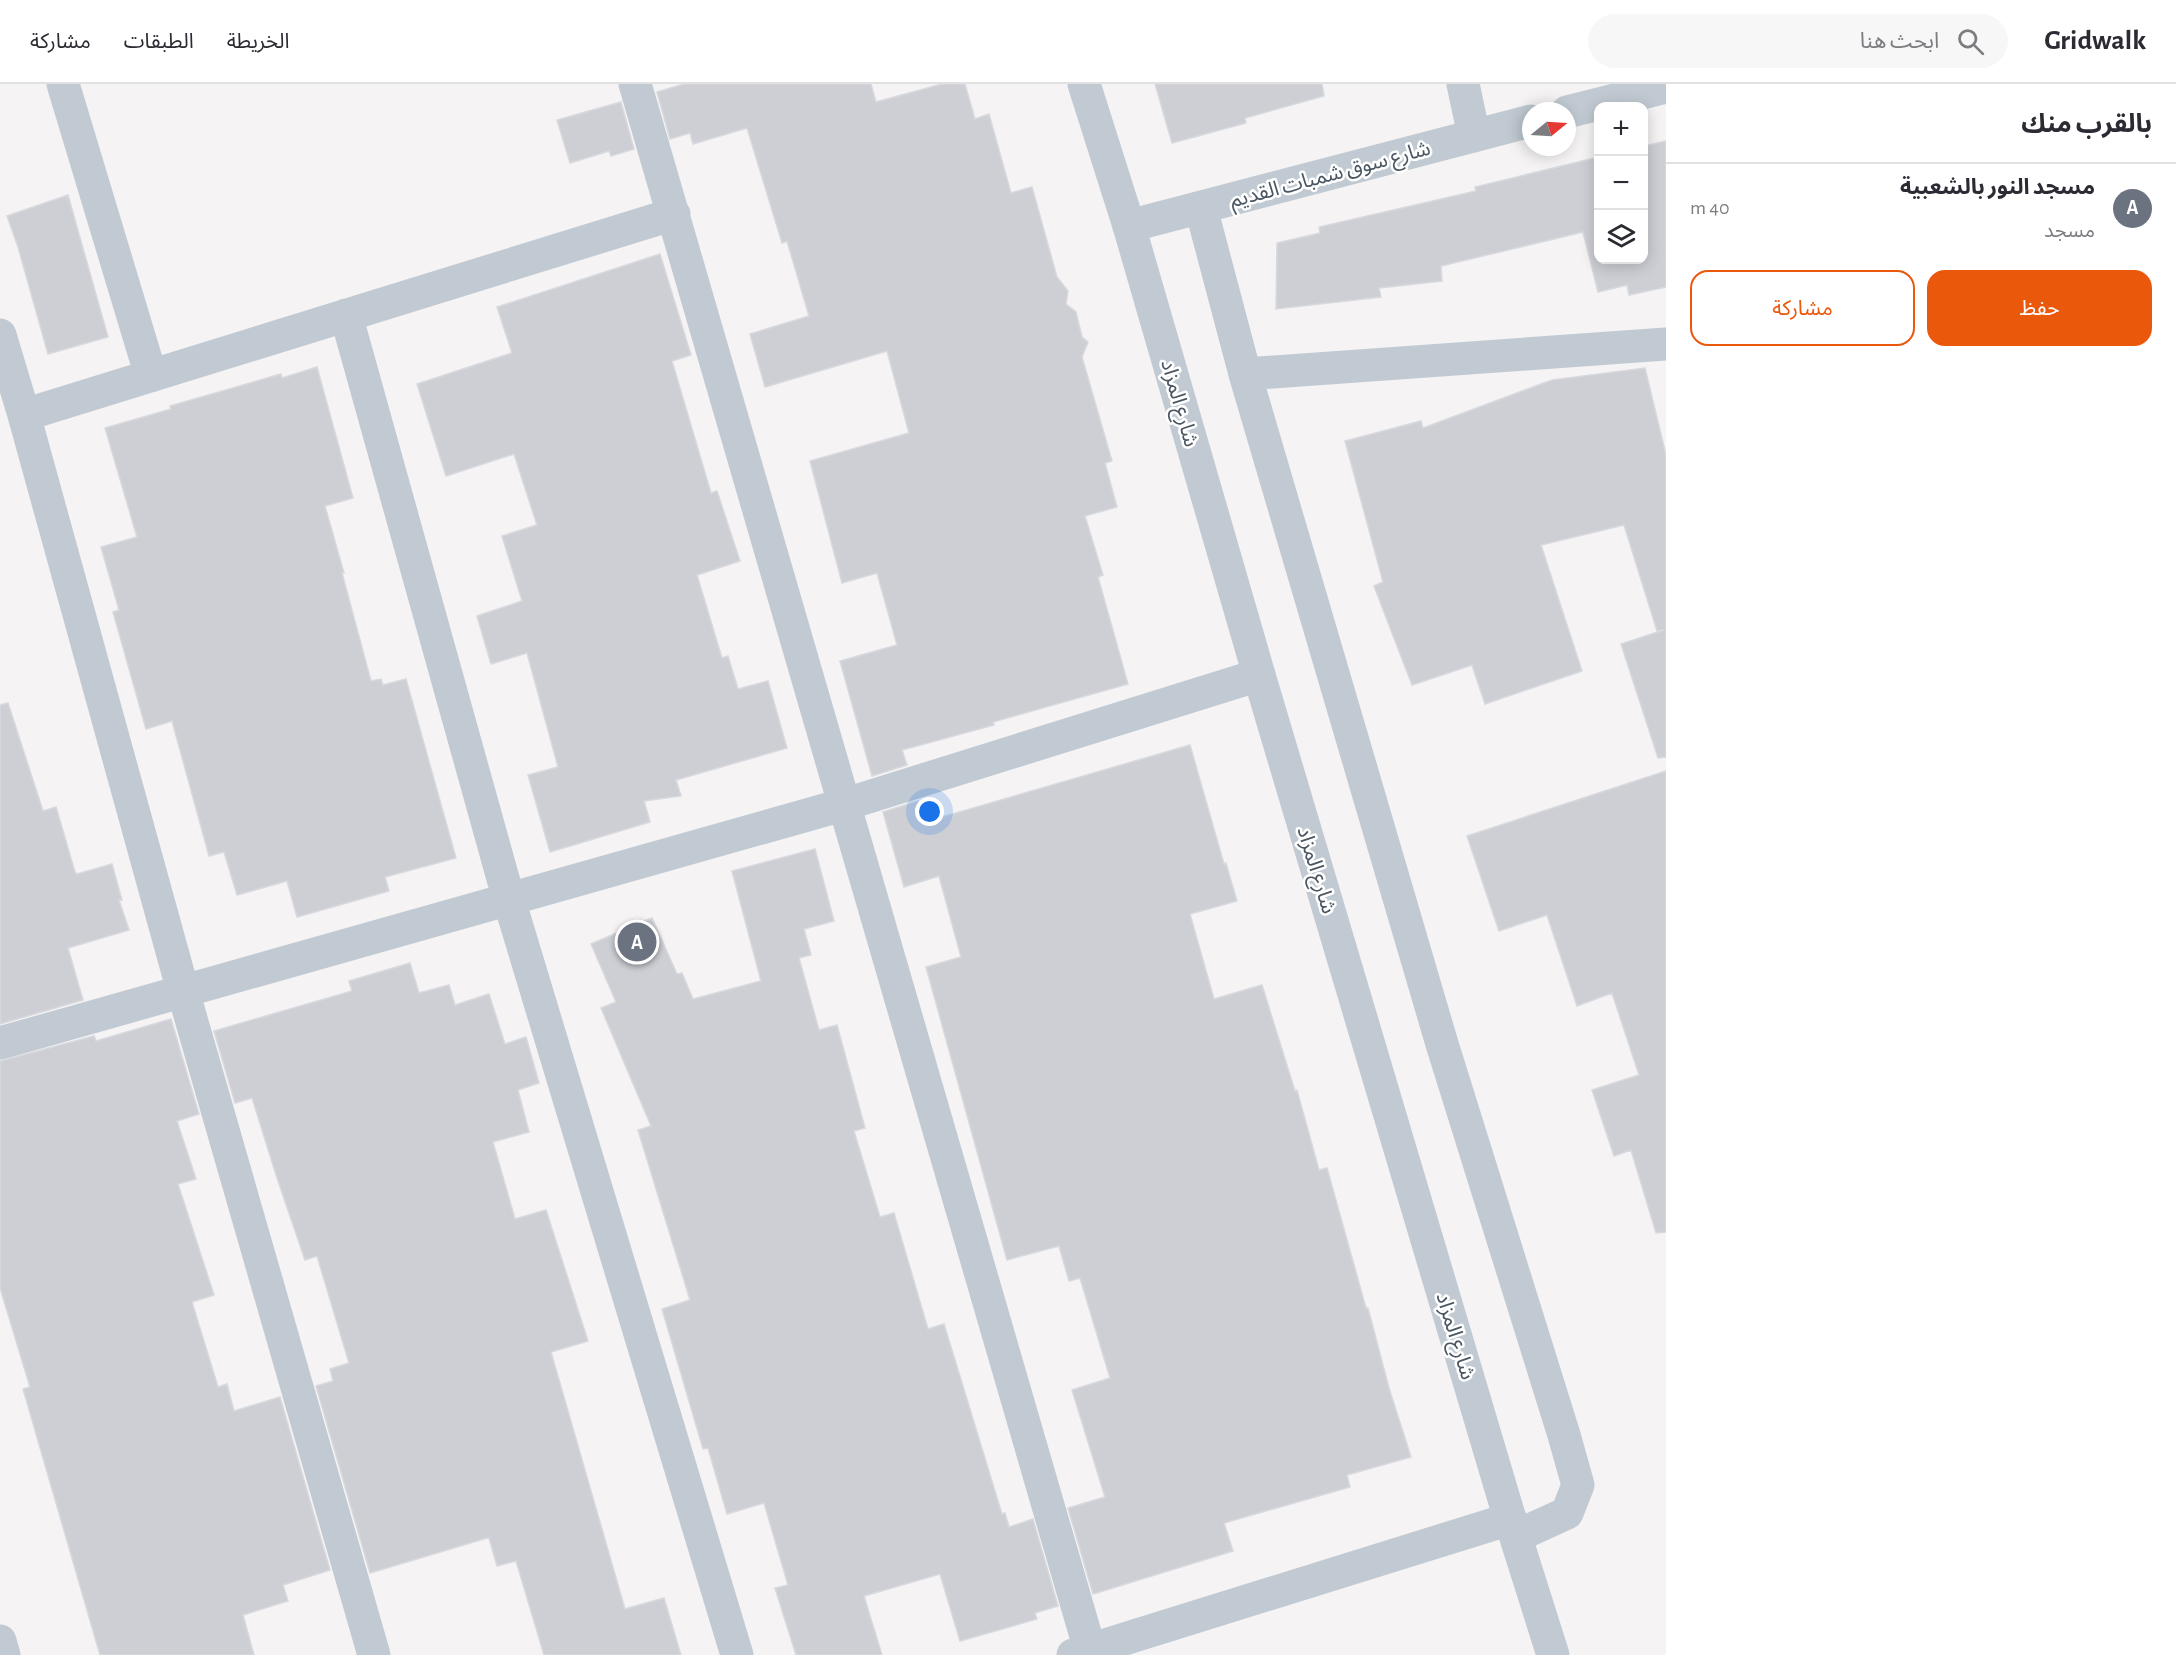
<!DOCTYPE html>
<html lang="ar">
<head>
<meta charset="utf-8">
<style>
	:root { --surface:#fff; --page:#f7f7f7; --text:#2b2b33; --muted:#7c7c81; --line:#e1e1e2; --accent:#ea580c }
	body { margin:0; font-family:"Alegreya Sans","Noto Sans Arabic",sans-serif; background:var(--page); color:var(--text); direction:rtl }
	.controls { position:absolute; right:18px; top:18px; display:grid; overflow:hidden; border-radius:12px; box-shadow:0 3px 15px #0003 }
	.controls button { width:54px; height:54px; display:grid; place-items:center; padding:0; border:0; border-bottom:2px solid var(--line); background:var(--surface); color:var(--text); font:30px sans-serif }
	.compass { position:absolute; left:1522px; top:18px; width:54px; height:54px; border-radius:50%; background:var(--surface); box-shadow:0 3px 15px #0003; rotate:72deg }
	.you { position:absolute; left:930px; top:728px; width:21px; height:21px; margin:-15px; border:4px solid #fff; border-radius:50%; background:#1a73e8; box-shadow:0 0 0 9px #1a73e833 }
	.badge { display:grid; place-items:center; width:39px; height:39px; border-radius:50%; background:var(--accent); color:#fff; font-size:20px; font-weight:700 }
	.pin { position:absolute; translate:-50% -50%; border:3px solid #fff; box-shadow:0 2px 6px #0006 }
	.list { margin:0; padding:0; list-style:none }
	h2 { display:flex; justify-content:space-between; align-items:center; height:78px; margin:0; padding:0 24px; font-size:26px }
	h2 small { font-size:20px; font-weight:400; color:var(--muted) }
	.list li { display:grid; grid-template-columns:39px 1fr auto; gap:18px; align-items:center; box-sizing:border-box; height:90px; padding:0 24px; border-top:2px solid var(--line) }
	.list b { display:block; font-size:22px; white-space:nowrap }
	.list p { margin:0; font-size:20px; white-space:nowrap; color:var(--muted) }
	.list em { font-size:20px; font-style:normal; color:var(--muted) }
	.actions { display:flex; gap:12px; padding:18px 24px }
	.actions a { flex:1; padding:14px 0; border:2px solid var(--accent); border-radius:18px; text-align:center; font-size:21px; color:var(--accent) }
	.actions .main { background:var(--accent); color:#fff }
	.icon { flex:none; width:33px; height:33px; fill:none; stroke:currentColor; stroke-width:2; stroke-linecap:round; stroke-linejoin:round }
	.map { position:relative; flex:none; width:1666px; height:1571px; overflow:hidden; direction:ltr }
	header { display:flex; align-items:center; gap:36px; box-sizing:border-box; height:84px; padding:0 30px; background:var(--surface); border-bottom:2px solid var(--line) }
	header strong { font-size:28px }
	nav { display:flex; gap:33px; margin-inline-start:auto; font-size:21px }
	.search { width:420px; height:54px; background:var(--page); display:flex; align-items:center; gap:15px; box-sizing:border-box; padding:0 21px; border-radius:33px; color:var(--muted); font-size:22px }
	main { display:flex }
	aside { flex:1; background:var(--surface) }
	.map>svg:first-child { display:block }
</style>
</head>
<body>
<header>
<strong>Gridwalk</strong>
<div class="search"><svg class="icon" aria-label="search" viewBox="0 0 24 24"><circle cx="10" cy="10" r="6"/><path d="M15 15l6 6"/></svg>ابحث هنا</div>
<nav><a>الخريطة</a><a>الطبقات</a><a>مشاركة</a></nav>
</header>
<main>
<aside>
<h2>بالقرب منك<small></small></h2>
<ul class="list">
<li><span class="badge" style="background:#6b7280">A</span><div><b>مسجد النور بالشعبية</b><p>مسجد</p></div><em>40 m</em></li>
</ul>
<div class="actions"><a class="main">حفظ</a><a>مشاركة</a></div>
</aside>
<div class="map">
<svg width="1666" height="1571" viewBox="0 0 1666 1571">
	<rect width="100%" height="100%" fill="#f5f3f3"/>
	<path fill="#cdcfd5" stroke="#d7d9de" stroke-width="1.5" d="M684 0H871L876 18 942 0H965L975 35 989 30 1011 109 1032 103 1057 193 1068 207 1066 220 1076 228 1082 253 1088 258 1082 273 1112 377 1105 379 1117 423 1085 432 1103 491 1098 493 1128 600 993 638 994 641 902 666 907 681 872 692 840 577 897 561 877 489 842 499 810 377 909 349 887 267 765 303 750 250 809 232 787 157 782 159 747 44 693 60 690 49 670 55 657 8Z
		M1155 0H1322L1324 12 1245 34 1246 39 1172 59Z
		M621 18 634 65 611 72 609 67 570 79 557 36Z
		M1666 57V203L1629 211 1627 201 1598 208 1583 148 1441 182 1442 197 1379 204 1381 213 1276 225 1277 159 1320 149 1319 143 1476 107 1475 103 1599 73V176H1644V62Z
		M68 111 108 253 48 270 18 163 7 132Z
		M660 170 691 271 672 277 711 409 717 407 740 477 697 491 722 574 728 572 738 605 768 597 787 664 676 696 681 712 644 717 650 738 550 768 528 691 558 683 527 569 491 580 477 532 522 517 502 452 537 441 514 370 446 392 417 300 512 269 497 223Z
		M317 283 353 414 325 422 344 489H342L371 597 381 595 383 601 406 595 456 774 385 793 389 807 297 833 287 797 237 811 224 768 209 772 172 637 146 645 113 528 119 526 101 463 137 453 105 344 171 325 170 322 281 290 282 294Z
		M1645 284 1666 371V673L1658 674 1621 560 1664 546 1657 547 1624 441 1541 461 1582 587 1485 620 1472 581 1412 601 1374 502 1383 498 1345 357 1421 337 1423 344 1552 296Z
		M8 619 43 727 56 723 75 788 77 790 112 780 122 816H119L129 846 68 864 83 916 0 940V621Z
		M1190 661 1224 780 1226 779 1237 817 1190 830 1214 915 1262 901 1295 1007 1297 1006 1319 1086 1327 1084 1366 1224H1368L1389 1304 1411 1373 1347 1391 1350 1403 1224 1439 1233 1467 1093 1510 1068 1424 1105 1413 1072 1306 1110 1294 1080 1194 1069 1197 1059 1162 1007 1176 926 883 961 873 939 792 904 803 883 728 918 717 925 738Z
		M1666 687V1148L1656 1149 1631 1066 1614 1072 1592 1006 1639 991 1612 909 1577 922 1547 831 1499 847 1467 752Z
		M815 765 834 837 804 845 811 871 799 874 819 946 837 941 865 1044 854 1047 880 1133 894 1129 928 1245 944 1240 1002 1430 1005 1429 1009 1443 1033 1435 1058 1522 1035 1529 1037 1535 960 1557 940 1490 864 1512 882 1571H796L775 1504 788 1501 764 1419 727 1430 708 1364 703 1365 662 1225 690 1216 638 1046 651 1042 601 924 616 918 591 860 652 834 677 890 682 889 693 915 761 897 732 787Z
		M410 879 419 909 449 901 455 921 489 910 505 960 526 953 539 999 518 1006 529 1048 493 1058 515 1135 546 1126 588 1257 551 1268 625 1525 664 1514 681 1571H544L516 1477 497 1482 489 1454H487L370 1489 316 1302 333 1297 330 1285 349 1279 317 1172 305 1176 277 1094 252 1014 235 1019 214 947 352 907 349 897Z
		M171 935 199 1030 177 1037 196 1095 178 1100 214 1211 192 1218 218 1303 227 1300 234 1327 280 1313 330 1486 283 1501 288 1517 243 1531 254 1571H100L23 1305 30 1303 0 1204V977L94 952 96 957Z"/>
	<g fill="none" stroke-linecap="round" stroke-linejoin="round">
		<path stroke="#c1cad2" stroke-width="33" d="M63 0 151 292
			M635 0 1090 1566
			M1463 0 1474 52
			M1567 28 1666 3
			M1129 142 1531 37
			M346 231 509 816 737 1571
			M0 251 24 331 183 907 374 1571
			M1245 290 1666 260
			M24 331 674 130
			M0 959 846 720 1259 591
			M0 1557 4 1571
			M1073 1571 1510 1435 1521 1450 1567 1429 1578 1401 1564 1351 1442 960 1245 290 1201 124"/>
		<path stroke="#c1cad2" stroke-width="33" d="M1084 0 1129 142 1259 591 1510 1435 1553 1571"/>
	</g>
	<g text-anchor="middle" stroke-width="5" stroke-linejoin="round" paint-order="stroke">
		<g font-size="21" fill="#4a5661" stroke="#fff">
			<text transform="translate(1330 90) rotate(-15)" y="7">شارع سوق شمبات القديم</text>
			<text transform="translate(1180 319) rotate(74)" y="7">شارع المزاد</text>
			<text transform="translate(1317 786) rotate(73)" y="7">شارع المزاد</text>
			<text transform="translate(1456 1252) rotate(73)" y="7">شارع المزاد</text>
		</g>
	</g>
</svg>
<div class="controls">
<button>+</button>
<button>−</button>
<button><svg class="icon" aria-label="layers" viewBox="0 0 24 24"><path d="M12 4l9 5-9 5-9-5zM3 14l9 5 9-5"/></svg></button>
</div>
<svg class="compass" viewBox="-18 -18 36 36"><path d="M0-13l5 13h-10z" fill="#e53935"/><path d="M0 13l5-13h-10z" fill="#7c7c81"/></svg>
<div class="you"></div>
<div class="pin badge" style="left:637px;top:858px;background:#6b7280">A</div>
</div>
</main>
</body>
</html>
